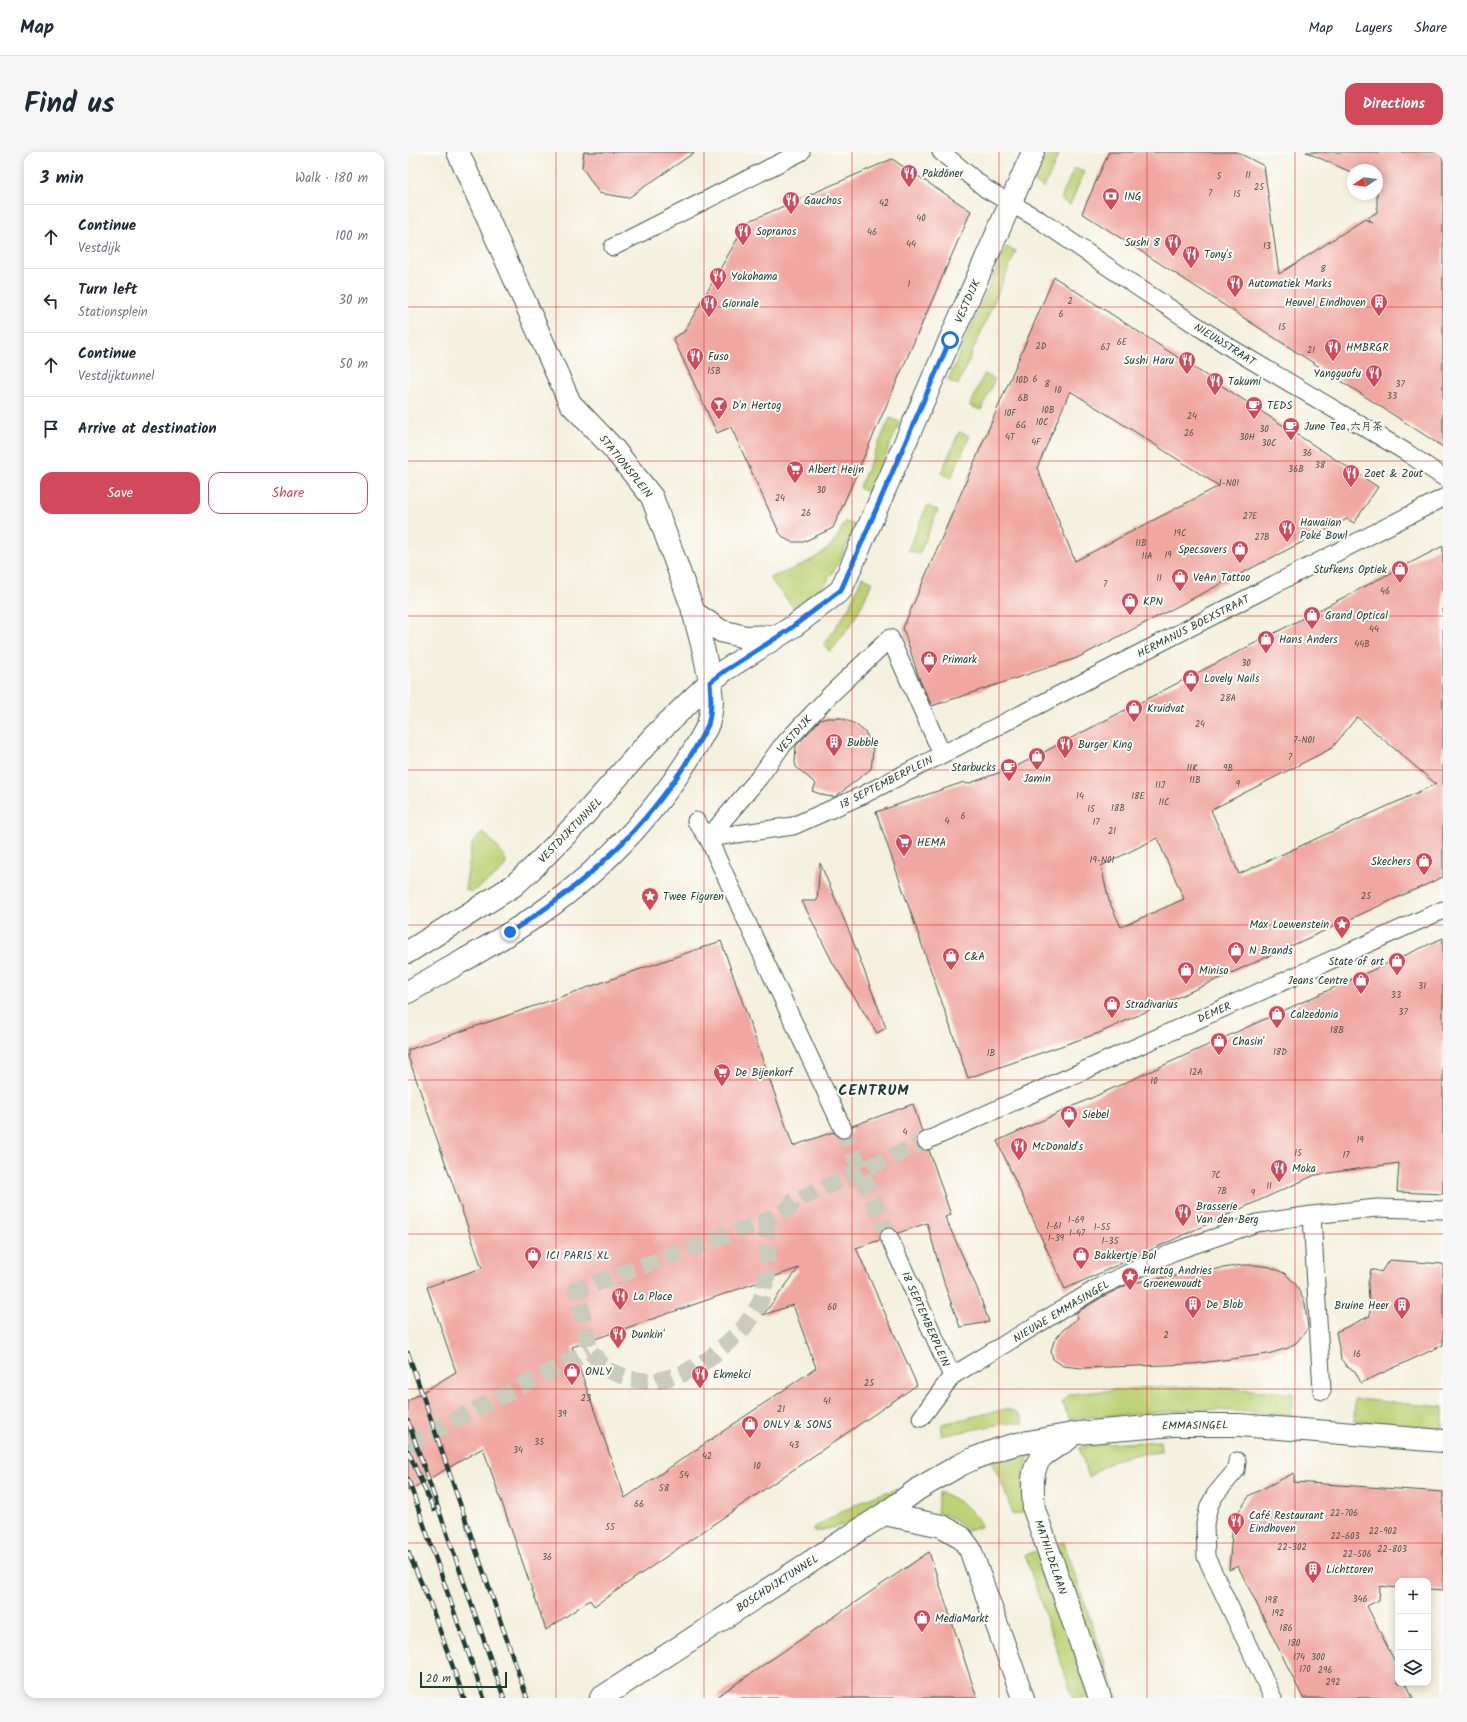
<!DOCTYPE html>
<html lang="en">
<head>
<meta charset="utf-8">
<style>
	:root { --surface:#fff; --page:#f6f6f7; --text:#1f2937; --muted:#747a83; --line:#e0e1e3; --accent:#d1495b }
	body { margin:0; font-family:Kalam,"LXGW WenKai TC",sans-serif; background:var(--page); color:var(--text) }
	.controls { position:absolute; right:12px; bottom:12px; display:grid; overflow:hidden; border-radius:8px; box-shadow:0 2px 10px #0003 }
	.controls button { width:36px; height:36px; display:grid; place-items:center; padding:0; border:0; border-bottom:1px solid var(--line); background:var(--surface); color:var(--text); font:20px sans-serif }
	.compass { position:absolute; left:939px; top:12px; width:36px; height:36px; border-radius:50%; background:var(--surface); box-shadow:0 2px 10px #0003; rotate:257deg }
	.scale { position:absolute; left:12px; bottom:10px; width:87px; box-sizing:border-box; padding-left:4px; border:2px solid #1f3d34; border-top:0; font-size:11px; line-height:14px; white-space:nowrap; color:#1f3d34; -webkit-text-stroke:3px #fdfcf7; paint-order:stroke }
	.stop { position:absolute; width:12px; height:12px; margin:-9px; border:3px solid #1a73e8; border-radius:50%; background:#fff }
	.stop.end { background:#1a73e8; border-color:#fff; box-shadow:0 1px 4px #0008 }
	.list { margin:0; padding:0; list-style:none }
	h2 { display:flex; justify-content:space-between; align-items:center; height:52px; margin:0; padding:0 16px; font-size:17px }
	h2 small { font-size:13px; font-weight:400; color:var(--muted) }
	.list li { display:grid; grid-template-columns:26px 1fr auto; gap:12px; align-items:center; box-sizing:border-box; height:64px; padding:0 16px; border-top:1px solid var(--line) }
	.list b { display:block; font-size:15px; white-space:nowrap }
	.list p { margin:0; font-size:13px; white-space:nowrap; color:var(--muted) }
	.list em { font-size:13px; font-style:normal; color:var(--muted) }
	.actions { display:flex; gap:8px; padding:12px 16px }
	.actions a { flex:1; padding:9px 0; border:1px solid var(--accent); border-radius:12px; text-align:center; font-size:14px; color:var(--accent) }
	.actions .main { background:var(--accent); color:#fff }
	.icon { flex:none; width:22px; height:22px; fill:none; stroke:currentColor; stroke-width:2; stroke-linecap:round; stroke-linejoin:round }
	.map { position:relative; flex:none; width:1035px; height:1546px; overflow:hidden; border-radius:12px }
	header { display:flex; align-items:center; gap:24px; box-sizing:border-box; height:56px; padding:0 20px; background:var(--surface); border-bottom:1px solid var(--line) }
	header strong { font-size:19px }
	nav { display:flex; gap:22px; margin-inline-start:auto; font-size:14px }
	.intro { display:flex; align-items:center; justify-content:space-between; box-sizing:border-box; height:96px; padding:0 24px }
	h1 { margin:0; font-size:28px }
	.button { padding:10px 18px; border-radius:12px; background:var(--accent); color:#fff; font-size:14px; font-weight:700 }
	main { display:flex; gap:24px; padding:0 24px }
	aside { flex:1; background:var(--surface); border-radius:12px; box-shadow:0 2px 10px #0003 }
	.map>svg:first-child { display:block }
</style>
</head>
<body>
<header>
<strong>Map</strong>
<nav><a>Map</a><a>Layers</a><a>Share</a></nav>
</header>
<div class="intro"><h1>Find us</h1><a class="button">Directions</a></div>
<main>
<aside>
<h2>3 min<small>Walk · 180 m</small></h2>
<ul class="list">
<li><svg class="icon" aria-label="ahead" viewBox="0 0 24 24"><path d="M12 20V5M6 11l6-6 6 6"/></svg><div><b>Continue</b><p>Vestdijk</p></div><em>100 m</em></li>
<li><svg class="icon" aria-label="left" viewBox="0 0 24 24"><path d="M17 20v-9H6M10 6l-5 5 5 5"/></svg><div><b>Turn left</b><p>Stationsplein</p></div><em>30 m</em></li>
<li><svg class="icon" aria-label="ahead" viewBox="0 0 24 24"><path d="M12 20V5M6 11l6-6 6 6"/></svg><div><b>Continue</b><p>Vestdijktunnel</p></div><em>50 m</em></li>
<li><svg class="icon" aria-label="arrive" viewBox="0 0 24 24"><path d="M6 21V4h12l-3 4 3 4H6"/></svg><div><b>Arrive at destination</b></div></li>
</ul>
<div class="actions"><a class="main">Save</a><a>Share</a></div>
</aside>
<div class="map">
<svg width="1035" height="1546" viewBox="0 0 1035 1546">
	<rect width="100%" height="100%" fill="#fdfcf7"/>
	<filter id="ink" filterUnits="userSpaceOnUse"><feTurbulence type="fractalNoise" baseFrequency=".025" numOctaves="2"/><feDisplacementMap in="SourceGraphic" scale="8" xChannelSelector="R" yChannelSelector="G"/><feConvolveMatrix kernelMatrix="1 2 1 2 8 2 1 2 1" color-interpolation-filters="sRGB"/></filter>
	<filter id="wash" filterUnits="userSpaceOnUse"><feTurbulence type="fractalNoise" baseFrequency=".012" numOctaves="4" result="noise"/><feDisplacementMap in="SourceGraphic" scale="16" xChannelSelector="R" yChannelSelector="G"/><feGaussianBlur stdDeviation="0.9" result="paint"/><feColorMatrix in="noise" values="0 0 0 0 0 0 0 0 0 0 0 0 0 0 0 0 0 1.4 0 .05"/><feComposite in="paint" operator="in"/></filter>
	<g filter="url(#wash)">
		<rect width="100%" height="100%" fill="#f4f0de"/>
		<path fill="#bdd175" stroke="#6e8754" d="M639 0H652L636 36 626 30Z
			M666 16 676 20 662 53 653 47Z
			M598 95 608 99 550 233 540 228Z
			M576 222 587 227 573 258 562 254Z
			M482 266 492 270 461 341 451 336Z
			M551 280 562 284 543 326 533 321Z
			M519 354 530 358 511 402 500 398Z
			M437 370 448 373 431 410 418 431 391 462 361 426C381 419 410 408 424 392 430 385 433 377 437 370Z
			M454 425 464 430C452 459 443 476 422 500L416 493 441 455Z
			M75 680C81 686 97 702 98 709 99 719 72 734 64 740L57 737 64 691Z
			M743 1235H800L886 1241 884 1263 795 1257 661 1267 654 1249 661 1242Z
			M947 1247 1035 1255V1277L946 1269Z
			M598 1257C608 1259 611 1262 616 1271L593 1272 533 1284 534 1272Z
			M753 1289 754 1300C719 1303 709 1304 681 1325L671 1296 683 1293Z
			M623 1300C613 1320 612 1338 620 1359L605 1363 593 1329 583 1310 585 1308Z
			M489 1337 488 1345 450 1370 406 1380 404 1377C431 1361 458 1345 489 1337Z
			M531 1340C545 1344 570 1359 573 1375L560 1378 540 1364 529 1361Z
			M656 1390 709 1546H699L646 1393Z
			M632 1398 682 1546H665L617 1403Z"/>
		<g id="blocks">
			<path fill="#f0a7a1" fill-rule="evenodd" d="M176 0H287L220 46 191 41 174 15Z
				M701 0H829L856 14 871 122 957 67 965 71 960 66 969 60V18H945V21L898 0H1035V295L674 61Z
				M484 7 563 59 425 376 395 390H383L376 386 371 380 323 275 309 281 265 186 276 180 339 70Z
				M646 125 970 335 946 371 939 367 669 506 524 554 512 529 495 476ZM662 239 721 276 811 334 667 409 629 316Z
				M1035 394V725L691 881 560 926 468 660 556 630 559 632 607 615ZM949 565 1028 632 831 722 803 658 924 596ZM749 686 776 747 713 775 701 749 693 714Z
				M419 566H433L447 572 457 580 464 592 465 600 463 617 427 645 418 644 404 639 408 632 388 615 387 610 388 594 412 568Z
				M412 711 441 779 478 876 469 881 425 811 394 749H409Z
				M1035 786V1042L989 1040 991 1011 907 1023 657 1137 589 989Z
				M313 789 385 994 425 980 430 985 439 986 443 982 444 974 505 952 514 980 510 983 509 993 512 997 521 998 543 1063 537 1065 569 1136 581 1170 552 1175 537 1134 519 1071 490 1081 486 1077 482 1075 477 1076 473 1080 472 1088 448 1096 509 1233 186 1454 182 1448 138 1478 75 1296 0 1339V1249L48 1220 19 1135 74 1116 0 904V898ZM391 1116 355 1163 385 1153 408 1216 217 1346 164 1195Z
				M981 1108 1035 1112V1193L953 1231 947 1219 939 1215 933 1207 928 1180 962 1164 960 1132 963 1117 973 1120Z
				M834 1113H847L862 1115 876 1121 887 1131 897 1151 900 1176 889 1190 880 1196 860 1202 785 1212 674 1216 655 1214 645 1207 643 1199 646 1189 656 1177 670 1166 668 1161 696 1144 723 1131Z
				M886 1321V1330L1035 1340V1438L1020 1437V1429H990V1436L972 1434 971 1448 959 1454 990 1516V1531H998L1005 1546H895L830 1414 821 1418 825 1368 842 1343Z
				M521 1400 569 1546H307Z"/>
		</g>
	</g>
	<g filter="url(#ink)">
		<use href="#blocks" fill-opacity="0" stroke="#3f584e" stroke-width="1"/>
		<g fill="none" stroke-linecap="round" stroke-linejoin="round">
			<path stroke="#c9ccbc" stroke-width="17" stroke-dasharray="17 8" stroke-linecap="butt" d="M435 977 481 1085
				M358 1069 360 1120 352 1151 335 1177 301 1207 274 1222 245 1230 223 1227 199 1218 182 1199 169 1138 358 1069 382 1056 385 1050 518 989
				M0 1292 182 1199"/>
			<g stroke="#3f584e" stroke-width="19">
				<path id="pedestrian" d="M533 0 578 37 630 67 731 136 823 196 998 300 1035 325
					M205 95 393 0
					M288 669 300 686 435 977
					M300 686 385 674 455 643 1035 346
					M300 686 350 627 373 595 422 543 482 486 534 602
					M518 989 1035 758
					M904 1063 914 1239
					M481 1085 544 1224
					M513 1266 544 1224 691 1135 765 1100 849 1071 904 1063 969 1056 1035 1058
					M829 1309 828 1318 807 1343 801 1354 797 1372 798 1405 865 1546"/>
			</g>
			<g stroke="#3f584e" stroke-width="24">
				<path id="tertiary" d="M285 460 313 479 337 485 370 484
					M0 800 105 734 126 715 171 669 245 585 302 530 317 518 386 474 433 438 523 231 625 0
					M0 840C43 815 89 791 130 763 200 714 260 649 300 573L303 560 304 548 302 530 296 500 284 455 244 345 205 296 162 251 50 0
					M660 1287C653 1292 643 1297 636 1303 621 1315 625 1340 626 1357L692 1546
					M476 1362 534 1374 553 1385 562 1397 615 1546
					M193 1546 476 1362 510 1337 552 1313 567 1306 591 1297 609 1292 670 1281 765 1273H831L1035 1289"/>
			</g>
			<use href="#pedestrian" stroke="#fff" stroke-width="17"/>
			<use href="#tertiary" stroke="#fff" stroke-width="22"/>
			<g stroke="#1f3d34" stroke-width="4.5">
				<path id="rail" d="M0 1201 119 1546
					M0 1269 96 1546
					M0 1299 26 1358
					M0 1327 76 1546
					M0 1400 22 1451 56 1546"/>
			</g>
			<use href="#rail" stroke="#fdfcf7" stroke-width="3" stroke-dasharray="9" stroke-linecap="butt"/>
		</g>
	</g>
	<g fill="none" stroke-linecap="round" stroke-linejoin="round" filter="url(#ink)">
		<path stroke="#1a73e8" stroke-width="5" d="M102 780C184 729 255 660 300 573 304 558 303 545 302 530L318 518 379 479 433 438 542 188"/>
	</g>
	<path fill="none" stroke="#d62828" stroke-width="1" stroke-opacity="0.55" d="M148 0V1546M296 0V1546M444 0V1546M591 0V1546M739 0V1546M887 0V1546M0 155H1035M0 309H1035M0 464H1035M0 618H1035M0 773H1035M0 928H1035M0 1082H1035M0 1237H1035M0 1391H1035"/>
	<defs>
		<g id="restaurant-pin" transform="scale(0.9)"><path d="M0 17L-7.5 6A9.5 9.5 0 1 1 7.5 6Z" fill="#d1495b" stroke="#fdfcf7"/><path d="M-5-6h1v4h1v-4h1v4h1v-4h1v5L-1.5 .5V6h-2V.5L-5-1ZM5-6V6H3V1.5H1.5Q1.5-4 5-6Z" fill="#fff"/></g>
		<g id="bank-pin" transform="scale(0.9)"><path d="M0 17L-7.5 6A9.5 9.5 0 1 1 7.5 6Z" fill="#d1495b" stroke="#fdfcf7"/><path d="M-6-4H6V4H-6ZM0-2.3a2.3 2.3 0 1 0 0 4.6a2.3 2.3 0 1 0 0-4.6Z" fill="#fff"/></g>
		<g id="building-pin" transform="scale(0.9)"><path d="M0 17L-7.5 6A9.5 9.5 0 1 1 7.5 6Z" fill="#d1495b" stroke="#fdfcf7"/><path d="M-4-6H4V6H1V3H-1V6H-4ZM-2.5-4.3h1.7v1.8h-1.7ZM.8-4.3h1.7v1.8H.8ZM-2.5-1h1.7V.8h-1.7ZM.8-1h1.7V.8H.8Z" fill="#fff"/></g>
		<g id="bar-pin" transform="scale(0.9)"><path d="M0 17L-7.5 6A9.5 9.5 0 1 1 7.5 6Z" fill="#d1495b" stroke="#fdfcf7"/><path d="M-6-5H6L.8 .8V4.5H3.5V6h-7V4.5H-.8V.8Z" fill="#fff"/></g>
		<g id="cafe-pin" transform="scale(0.9)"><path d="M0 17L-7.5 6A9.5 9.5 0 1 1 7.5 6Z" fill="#d1495b" stroke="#fdfcf7"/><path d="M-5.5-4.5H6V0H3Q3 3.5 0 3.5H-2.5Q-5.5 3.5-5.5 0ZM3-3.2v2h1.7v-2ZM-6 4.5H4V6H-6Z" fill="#fff"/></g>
		<g id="supermarket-pin" transform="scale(0.9)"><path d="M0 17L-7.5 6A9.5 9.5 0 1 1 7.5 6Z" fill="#d1495b" stroke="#fdfcf7"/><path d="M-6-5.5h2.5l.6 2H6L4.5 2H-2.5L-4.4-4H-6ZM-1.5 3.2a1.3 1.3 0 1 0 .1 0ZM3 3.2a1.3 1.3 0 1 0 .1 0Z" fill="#fff"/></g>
		<g id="shop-pin" transform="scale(0.9)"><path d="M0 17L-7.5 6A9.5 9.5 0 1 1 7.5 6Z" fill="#d1495b" stroke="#fdfcf7"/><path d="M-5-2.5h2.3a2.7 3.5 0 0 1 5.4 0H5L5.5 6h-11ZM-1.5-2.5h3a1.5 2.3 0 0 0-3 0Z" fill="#fff"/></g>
		<g id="sight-pin" transform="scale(0.9)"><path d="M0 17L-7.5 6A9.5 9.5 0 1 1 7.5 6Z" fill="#d1495b" stroke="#fdfcf7"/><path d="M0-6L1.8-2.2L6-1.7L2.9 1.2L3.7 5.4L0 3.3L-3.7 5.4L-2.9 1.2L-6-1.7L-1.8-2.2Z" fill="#fff"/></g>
	</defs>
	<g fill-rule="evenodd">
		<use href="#restaurant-pin" x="501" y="21"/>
		<use href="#bank-pin" x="703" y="44"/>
		<use href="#restaurant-pin" x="383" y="48"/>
		<use href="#restaurant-pin" x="335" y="79"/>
		<use href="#restaurant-pin" x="765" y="90"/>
		<use href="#restaurant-pin" x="783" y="102"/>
		<use href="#restaurant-pin" x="310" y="124"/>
		<use href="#restaurant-pin" x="827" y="131"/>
		<use href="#building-pin" x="971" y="150"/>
		<use href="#restaurant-pin" x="301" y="151"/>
		<use href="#restaurant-pin" x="925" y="195"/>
		<use href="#restaurant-pin" x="287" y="204"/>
		<use href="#restaurant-pin" x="779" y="208"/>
		<use href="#restaurant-pin" x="966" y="221"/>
		<use href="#restaurant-pin" x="807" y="229"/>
		<use href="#bar-pin" x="311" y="253"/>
		<use href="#cafe-pin" x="846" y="253"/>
		<use href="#cafe-pin" x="883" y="274"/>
		<use href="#supermarket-pin" x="387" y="317"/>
		<use href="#restaurant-pin" x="943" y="321"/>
		<use href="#restaurant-pin" x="879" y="376"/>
		<use href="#shop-pin" x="832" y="397"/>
		<use href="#shop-pin" x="992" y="417"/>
		<use href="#shop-pin" x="772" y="425"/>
		<use href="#shop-pin" x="722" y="449"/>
		<use href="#shop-pin" x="904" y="463"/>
		<use href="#shop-pin" x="858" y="487"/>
		<use href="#shop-pin" x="521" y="507"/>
		<use href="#shop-pin" x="783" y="526"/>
		<use href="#shop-pin" x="726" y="556"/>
		<use href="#building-pin" x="426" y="590"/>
		<use href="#restaurant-pin" x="657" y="592"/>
		<use href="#shop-pin" x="629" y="604"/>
		<use href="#cafe-pin" x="601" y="615"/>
		<use href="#supermarket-pin" x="496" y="690"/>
		<use href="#shop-pin" x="1016" y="709"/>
		<use href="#sight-pin" x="242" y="744"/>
		<use href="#sight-pin" x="934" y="772"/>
		<use href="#shop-pin" x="828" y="798"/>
		<use href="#shop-pin" x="543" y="804"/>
		<use href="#shop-pin" x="989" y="809"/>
		<use href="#shop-pin" x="778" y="818"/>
		<use href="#shop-pin" x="953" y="828"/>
		<use href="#shop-pin" x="704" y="852"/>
		<use href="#shop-pin" x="869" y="862"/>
		<use href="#shop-pin" x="811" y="889"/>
		<use href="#supermarket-pin" x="314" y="920"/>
		<use href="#shop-pin" x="661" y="962"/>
		<use href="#restaurant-pin" x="611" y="994"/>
		<use href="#restaurant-pin" x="871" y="1016"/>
		<use href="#restaurant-pin" x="775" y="1060"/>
		<use href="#shop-pin" x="125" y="1103"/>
		<use href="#shop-pin" x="673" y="1103"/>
		<use href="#sight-pin" x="722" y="1124"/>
		<use href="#restaurant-pin" x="212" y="1144"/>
		<use href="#building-pin" x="785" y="1152"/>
		<use href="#building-pin" x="994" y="1153"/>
		<use href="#restaurant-pin" x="210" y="1182"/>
		<use href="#shop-pin" x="164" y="1219"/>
		<use href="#restaurant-pin" x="292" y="1222"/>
		<use href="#shop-pin" x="342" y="1272"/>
		<use href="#restaurant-pin" x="828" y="1369"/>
		<use href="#building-pin" x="905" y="1417"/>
		<use href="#shop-pin" x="514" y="1466"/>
	</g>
	<g text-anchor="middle" stroke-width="4" stroke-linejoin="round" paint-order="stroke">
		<g font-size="9" fill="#53584f">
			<text x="840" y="26">11</text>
			<text x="811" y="27">5</text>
			<text x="851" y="38">25</text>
			<text x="802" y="44">7</text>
			<text x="829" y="45">15</text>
			<text x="476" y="54">42</text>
			<text x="513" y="69">40</text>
			<text x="464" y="83">46</text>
			<text x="503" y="95">44</text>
			<text x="859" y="97">13</text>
			<text x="915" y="120">8</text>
			<text x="501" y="135">1</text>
			<text x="662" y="152">2</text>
			<text x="653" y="165">6</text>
			<text x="874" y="178">15</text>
			<text x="714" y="193">6E</text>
			<text x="633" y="197">2D</text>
			<text x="697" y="198">6J</text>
			<text x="903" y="201">21</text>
			<text x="306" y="222">15B</text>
			<text x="627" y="230">6</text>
			<text x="614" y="231">10D</text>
			<text x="639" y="235">8</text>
			<text x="992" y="235">37</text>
			<text x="650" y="241">10</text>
			<text x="984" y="247">33</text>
			<text x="615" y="249">6B</text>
			<text x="640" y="261">10B</text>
			<text x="602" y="264">10F</text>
			<text x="784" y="267">24</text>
			<text x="634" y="273">10C</text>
			<text x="613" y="276">6G</text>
			<text x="856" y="280">30</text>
			<text x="781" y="284">26</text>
			<text x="602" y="288">4T</text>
			<text x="839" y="288">30H</text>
			<text x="628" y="293">4F</text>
			<text x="861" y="294">30C</text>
			<text x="899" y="304">36</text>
			<text x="912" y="316">38</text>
			<text x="888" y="320">36B</text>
			<text x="821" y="334">1-N01</text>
			<text x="413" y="341">30</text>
			<text x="372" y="349">24</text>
			<text x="398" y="364">26</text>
			<text x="842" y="367">27E</text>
			<text x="772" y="384">19C</text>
			<text x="854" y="388">27B</text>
			<text x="733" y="394">11B</text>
			<text x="760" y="406">19</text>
			<text x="739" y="407">11A</text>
			<text x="751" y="429">11</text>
			<text x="697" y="435">7</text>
			<text x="977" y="442">46</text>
			<text x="966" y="480">44</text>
			<text x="954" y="495">44B</text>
			<text x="838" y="514">30</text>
			<text x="820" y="549">28A</text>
			<text x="792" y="575">24</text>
			<text x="896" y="591">7-N01</text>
			<text x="882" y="608">7</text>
			<text x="784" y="619">11K</text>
			<text x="820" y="619">9B</text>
			<text x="787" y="631">11B</text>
			<text x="830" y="635">9</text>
			<text x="752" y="636">11J</text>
			<text x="672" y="647">14</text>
			<text x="730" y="647">18E</text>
			<text x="756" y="653">11C</text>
			<text x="710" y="659">18B</text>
			<text x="683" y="660">15</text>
			<text x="555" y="667">6</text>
			<text x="539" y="672">4</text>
			<text x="688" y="673">17</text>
			<text x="704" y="682">21</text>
			<text x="694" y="711">19-N01</text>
			<text x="958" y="747">25</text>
			<text x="1014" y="837">31</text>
			<text x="988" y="846">33</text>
			<text x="995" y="863">37</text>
			<text x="929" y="881">18B</text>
			<text x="872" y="903">18D</text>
			<text x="583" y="904">1B</text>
			<text x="788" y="923">12A</text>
			<text x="746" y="932">10</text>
			<text x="497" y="983">4</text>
			<text x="952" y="991">19</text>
			<text x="890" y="1004">15</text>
			<text x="938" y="1006">17</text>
			<text x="808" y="1026">7C</text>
			<text x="861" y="1037">11</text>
			<text x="814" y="1042">7B</text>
			<text x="845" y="1044">9</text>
			<text x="668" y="1071">1-69</text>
			<text x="646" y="1077">1-61</text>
			<text x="694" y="1078">1-55</text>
			<text x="669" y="1084">1-47</text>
			<text x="648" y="1089">1-39</text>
			<text x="702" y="1092">1-35</text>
			<text x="424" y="1158">60</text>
			<text x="758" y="1186">2</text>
			<text x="949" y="1205">16</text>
			<text x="461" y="1234">25</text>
			<text x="178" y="1249">23</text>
			<text x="419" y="1252">41</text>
			<text x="373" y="1260">21</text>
			<text x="154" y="1265">39</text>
			<text x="131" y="1293">35</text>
			<text x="386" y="1296">43</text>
			<text x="110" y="1301">34</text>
			<text x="299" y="1307">42</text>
			<text x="349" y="1317">10</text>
			<text x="276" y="1326">54</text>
			<text x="256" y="1339">58</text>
			<text x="231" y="1355">66</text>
			<text x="936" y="1364">22-706</text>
			<text x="202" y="1378">55</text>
			<text x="975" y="1382">22-902</text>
			<text x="937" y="1387">22-603</text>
			<text x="884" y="1398">22-302</text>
			<text x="984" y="1400">22-803</text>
			<text x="949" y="1405">22-506</text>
			<text x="139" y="1408">36</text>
			<text x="952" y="1450">346</text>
			<text x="863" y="1451">198</text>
			<text x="870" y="1464">192</text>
			<text x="878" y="1479">186</text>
			<text x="886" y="1494">180</text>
			<text x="891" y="1508">174</text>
			<text x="910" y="1508">300</text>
			<text x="897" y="1520">170</text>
			<text x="917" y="1521">296</text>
			<text x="925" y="1533">292</text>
		</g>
		<g font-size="11" fill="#1f3d34" stroke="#fdfcf7" text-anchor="start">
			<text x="514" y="25">Pakdöner</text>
			<text x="716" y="48">ING</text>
			<text x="396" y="52">Gauchos</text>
			<text x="348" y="83">Sopranos</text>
			<text x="752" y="94" text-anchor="end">Sushi 8</text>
			<text x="796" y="106">Tony's</text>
			<text x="323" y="128">Yokohama</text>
			<text x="840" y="135">Automatiek Marks</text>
			<text x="958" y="154" text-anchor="end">Heuvel Eindhoven</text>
			<text x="314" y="155">Giornale</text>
			<text x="938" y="199">HMBRGR</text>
			<text x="300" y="208">Fuso</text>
			<text x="766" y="212" text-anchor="end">Sushi Haru</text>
			<text x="953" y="225" text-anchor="end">Yangguofu</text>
			<text x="820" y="233">Takumi</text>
			<text x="324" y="257">D'n Hertog</text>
			<text x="859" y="257">TEDS</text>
			<text x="896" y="278">June Tea 六月茶</text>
			<text x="400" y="321">Albert Heijn</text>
			<text x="956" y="325">Zoet &amp; Zout</text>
			<text x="892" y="374">Hawaiian<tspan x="892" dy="13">Poké Bowl</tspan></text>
			<text x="819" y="401" text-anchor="end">Specsavers</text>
			<text x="979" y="421" text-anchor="end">Stufkens Optiek</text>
			<text x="785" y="429">VeAn Tattoo</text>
			<text x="735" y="453">KPN</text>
			<text x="917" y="467">Grand Optical</text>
			<text x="871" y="491">Hans Anders</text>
			<text x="534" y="511">Primark</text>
			<text x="796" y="530">Lovely Nails</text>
			<text x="739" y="560">Kruidvat</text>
			<text x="439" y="594">Bubble</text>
			<text x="670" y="596">Burger King</text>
			<text x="588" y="619" text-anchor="end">Starbucks</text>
			<text x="629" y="630" text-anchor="middle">Jamin</text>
			<text x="509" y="694">HEMA</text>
			<text x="1003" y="713" text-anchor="end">Skechers</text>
			<text x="255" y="748">Twee Figuren</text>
			<text x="921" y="776" text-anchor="end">Max Loewenstein</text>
			<text x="841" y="802">N Brands</text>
			<text x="556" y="808">C&amp;A</text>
			<text x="976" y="813" text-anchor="end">State of art</text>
			<text x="791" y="822">Miniso</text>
			<text x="940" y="832" text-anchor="end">Jeans Centre</text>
			<text x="717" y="856">Stradivarius</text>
			<text x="882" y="866">Calzedonia</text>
			<text x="824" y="893">Chasin'</text>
			<text x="327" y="924">De Bijenkorf</text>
			<text x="674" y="966">Siebel</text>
			<text x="624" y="998">McDonald's</text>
			<text x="884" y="1020">Moka</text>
			<text x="788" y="1058">Brasserie<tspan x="788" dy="13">Van den Berg</tspan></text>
			<text x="138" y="1107">ICI PARIS XL</text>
			<text x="686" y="1107">Bakkertje Bol</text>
			<text x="735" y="1122">Hartog Andries<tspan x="735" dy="13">Groenewoudt</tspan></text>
			<text x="225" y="1148">La Place</text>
			<text x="798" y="1156">De Blob</text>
			<text x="981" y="1157" text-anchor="end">Bruine Heer</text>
			<text x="223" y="1186">Dunkin'</text>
			<text x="177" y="1223">ONLY</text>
			<text x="305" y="1226">Ekmekci</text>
			<text x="355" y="1276">ONLY &amp; SONS</text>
			<text x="841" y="1367">Café Restaurant<tspan x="841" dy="13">Eindhoven</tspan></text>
			<text x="918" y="1421">Lichttoren</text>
			<text x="527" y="1470">MediaMarkt</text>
		</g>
		<g font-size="11" fill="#1f3d34" stroke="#fdfcf7">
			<text transform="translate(559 149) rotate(-66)" y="4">VESTDIJK</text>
			<text transform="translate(817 192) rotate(32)" y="4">NIEUWSTRAAT</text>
			<text transform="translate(218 314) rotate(51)" y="4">STATIONSPLEIN</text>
			<text transform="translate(785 474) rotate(-27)" y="4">HERMANUS BOEXSTRAAT</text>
			<text transform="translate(386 582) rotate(-48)" y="4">VESTDIJK</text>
			<text transform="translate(478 630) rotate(-27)" y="4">18 SEPTEMBERPLEIN</text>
			<text transform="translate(162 678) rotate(-46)" y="4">VESTDIJKTUNNEL</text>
			<text transform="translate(806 860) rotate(-24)" y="4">DEMER</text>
			<text transform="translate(653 1159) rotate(-31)" y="4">NIEUWE EMMASINGEL</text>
			<text transform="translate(518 1167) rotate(66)" y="4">18 SEPTEMBERPLEIN</text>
			<text transform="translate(787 1273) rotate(-1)" y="4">EMMASINGEL</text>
			<text transform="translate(643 1405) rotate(71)" y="4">MATHILDELAAN</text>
			<text transform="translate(369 1431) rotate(-33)" y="4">BOSCHDIJKTUNNEL</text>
		</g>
		<g font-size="15" font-weight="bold" letter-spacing="1" fill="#1f3d34" stroke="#fdfcf7">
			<text x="466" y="943">CENTRUM</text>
		</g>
	</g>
</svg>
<div class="controls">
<button>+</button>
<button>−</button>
<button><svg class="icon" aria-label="layers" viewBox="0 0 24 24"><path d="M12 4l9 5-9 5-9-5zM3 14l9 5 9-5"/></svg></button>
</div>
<svg class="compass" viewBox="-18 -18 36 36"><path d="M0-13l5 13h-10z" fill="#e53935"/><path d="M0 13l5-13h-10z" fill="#747a83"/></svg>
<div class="scale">20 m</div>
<div class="stop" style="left:542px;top:188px"></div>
<div class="stop end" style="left:102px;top:780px"></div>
</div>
</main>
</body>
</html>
